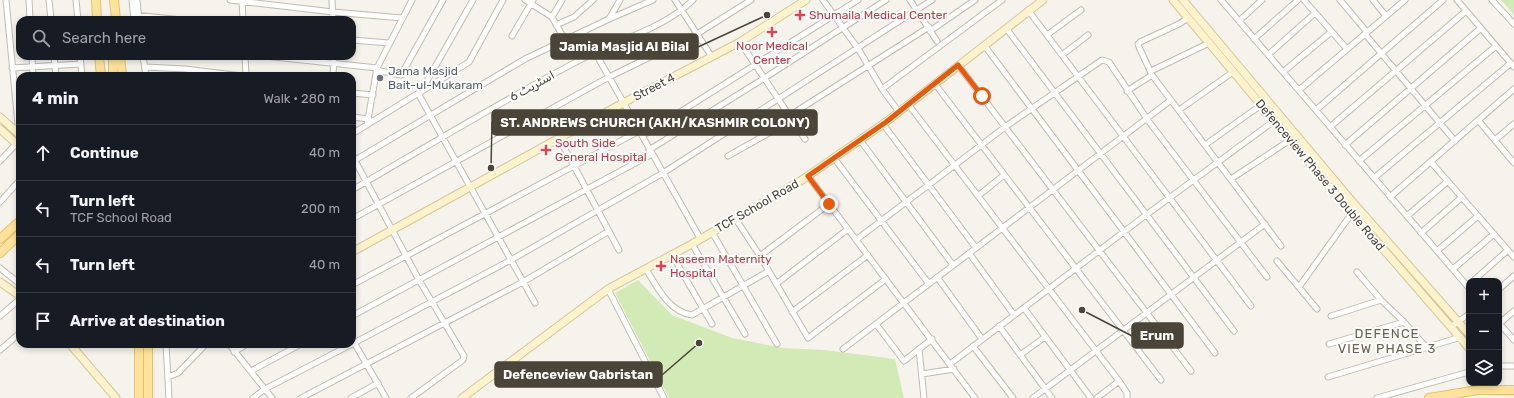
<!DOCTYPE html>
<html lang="en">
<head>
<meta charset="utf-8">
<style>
	:root { --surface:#171b24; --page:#20242c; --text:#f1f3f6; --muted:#9ea1a6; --line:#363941 }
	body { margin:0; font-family:Rubik,"Noto Sans Arabic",sans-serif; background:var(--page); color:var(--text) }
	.controls { position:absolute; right:12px; bottom:12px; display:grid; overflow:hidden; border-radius:8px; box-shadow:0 2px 6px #0003 }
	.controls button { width:36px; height:36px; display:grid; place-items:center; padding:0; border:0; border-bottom:1px solid var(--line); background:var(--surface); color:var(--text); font:20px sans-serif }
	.stop { position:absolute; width:12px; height:12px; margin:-9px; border:3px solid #ea580c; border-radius:50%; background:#fff }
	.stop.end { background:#ea580c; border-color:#fff; box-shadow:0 1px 4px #0008 }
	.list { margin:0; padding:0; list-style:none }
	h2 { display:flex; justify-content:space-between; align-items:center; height:52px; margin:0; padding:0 16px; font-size:17px }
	h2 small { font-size:13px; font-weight:400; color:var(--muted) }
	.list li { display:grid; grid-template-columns:26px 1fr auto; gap:12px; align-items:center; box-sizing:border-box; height:56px; padding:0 16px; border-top:1px solid var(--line) }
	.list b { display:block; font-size:15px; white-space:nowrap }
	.list p { margin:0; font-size:13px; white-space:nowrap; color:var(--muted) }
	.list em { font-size:13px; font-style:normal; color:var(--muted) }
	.icon { flex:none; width:22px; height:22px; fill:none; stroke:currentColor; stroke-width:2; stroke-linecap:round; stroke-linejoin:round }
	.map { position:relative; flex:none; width:1514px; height:398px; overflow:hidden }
	.search { position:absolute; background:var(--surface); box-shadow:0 2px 6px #0003; left:16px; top:16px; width:340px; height:44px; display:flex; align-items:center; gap:10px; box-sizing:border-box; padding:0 14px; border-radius:12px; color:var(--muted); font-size:15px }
	.panel { position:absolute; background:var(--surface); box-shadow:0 2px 6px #0003; left:16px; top:72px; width:340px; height:276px; border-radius:12px }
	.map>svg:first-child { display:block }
</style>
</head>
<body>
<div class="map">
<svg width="1514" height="398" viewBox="0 0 1514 398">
	<rect width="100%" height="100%" fill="#f6f3ec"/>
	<path fill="#d2eab5" d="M1501 0H1514V15Z
		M638 280 672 315 732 338 783 348 824 350 895 359 904 398H669L615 293Z"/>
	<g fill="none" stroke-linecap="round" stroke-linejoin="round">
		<g stroke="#c2bbae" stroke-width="7">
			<path id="street" d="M6 0 19 134
				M29 0 30 20
				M49 0 51 20
				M76 0 78 20
				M132 0 134 20
				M137 0 139 20
				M230 0 333 12 402 18
				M242 0 243 20
				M332 0 333 20
				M473 0 419 95 535 303
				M525 0 552 17 565 40
				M675 0 712 57
				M823 0 859 50 882 89 899 112
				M910 0 937 41
				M1221 0 1469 288
				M1304 0 1347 49
				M1340 0 1367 32
				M1373 0 1386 16
				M1457 0 1514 67
				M1492 0 1514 24
				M1028 10 1251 306
				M134 15 182 20
				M552 17 562 0
				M1188 18 1179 24 1140 42 1138 44 1139 47 1152 75 1281 246
				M609 19 620 0
				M1239 21 1262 0
				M556 25 574 17 593 0
				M1006 28 1234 331
				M583 31 700 238
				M930 31 975 0
				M1365 34 1455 141
				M1047 35 1081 10
				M512 36 533 0
				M1254 39 1298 0
				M352 40 389 43
				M740 42 805 139
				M984 45 1215 353
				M1062 55 1088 35
				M1268 55 1315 13
				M32 56 33 76
				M54 56 56 76
				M80 56 82 76
				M143 56 146 76
				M245 56 246 76
				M265 56 377 68
				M958 65 1191 371
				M145 67 185 69 242 76
				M12 68 81 64
				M376 70 401 75 443 0
				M1151 71 1209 43
				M1283 72 1331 32
				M333 76 334 56
				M935 84 1161 380
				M882 89 1002 0
				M1299 90 1405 0
				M1127 91 1152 75
				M352 93 373 95
				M908 104 1119 381 1127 393V398
				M1179 110 1233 72
				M1316 110 1443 0
				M789 116 929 27
				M352 117 369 119
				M1478 120 1514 163
				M883 124 976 248
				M367 125 377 68 412 0
				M1330 127 1466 11
				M352 134 469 62 503 0
				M642 136 858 0
				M559 138 619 250
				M860 140 953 265
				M1495 140 1514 124
				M1205 145 1261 105
				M1345 145 1481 28
				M649 150 763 79 886 0
				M352 155 419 280 464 356 463 360 411 398
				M728 156 792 120
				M834 158 929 284
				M0 161 16 144
				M1359 161 1496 46
				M352 162 525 59 609 19 653 0
				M1431 162 1514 257
				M808 176 975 398
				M1374 178 1511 63
				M1231 179 1290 140
				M352 190C426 147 500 102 576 62 612 42 664 29 693 0
				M978 196 1004 175
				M1390 197 1514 89
				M0 202 20 180
				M1407 216 1448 181
				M735 218 760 256 808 338 886 279
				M352 219 609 77 697 34 751 0
				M712 232 777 344
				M1421 233 1462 197
				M856 240 1005 127 1102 60 1109 62 1147 119 1267 277
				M692 244 745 334
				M1437 251 1478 216
				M969 253 1014 315
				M672 255 712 324
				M760 256 829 204
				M1277 261 1317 309
				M0 268 20 284
				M646 269C657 287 669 312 692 315L769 271
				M1453 269 1494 234
				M1357 272 1381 300 1404 322
				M937 277 982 339
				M1473 281 1508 250
				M776 284 848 229
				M352 285 639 131
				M1299 287 1352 213
				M608 289 664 398
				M1499 289 1514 276
				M1024 308 1091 398
				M792 312 868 255
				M0 316 20 299
				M352 316 652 154
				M1331 316 1381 300
				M1499 323 1514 340
				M1500 323 1514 311
				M876 324 904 361 932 339
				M999 326 1052 398
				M1452 326 1469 314
				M352 339 386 398
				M166 344 169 398
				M229 344 272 398
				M352 344 511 260 663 173 932 0
				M1329 344 1404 322 1426 347
				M973 346 1013 398
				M843 349 1171 100
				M919 349 924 398
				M0 350 20 333
				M234 352 247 344
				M1020 355 1045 337
				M950 364 1146 215 1274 121
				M1499 366H1514
				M251 371 301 344
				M922 374 954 369
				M168 377 178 373 206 344
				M1328 377 1461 337
				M253 398 265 389 352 344
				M301 398 523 282 609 231
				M351 398 378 383
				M1033 398 1265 224
				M1097 398 1119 381
				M1377 398 1469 372"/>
		</g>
		<g stroke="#d6c79b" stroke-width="9">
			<path id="secondary" d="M1173 0 1345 205 1469 348
				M1183 0 1350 199 1469 334
				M0 117 20 135
				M0 129 20 147
				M352 252 623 103 740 42 806 0
				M0 282 20 296
				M70 344 116 398
				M462 398 608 289 692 244 802 180 847 149 886 122 1043 0"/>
		</g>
		<g stroke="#e6c16a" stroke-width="10">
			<path id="primary" d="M96 0 97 20
				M114 0 116 20
				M99 56 101 76
				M113 56V76
				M120 56 122 76
				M0 239 20 221
				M0 253 20 234
				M139 398V344
				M148 398V344
				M1429 398 1478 390H1514"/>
		</g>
		<use href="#street" stroke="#fff" stroke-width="5"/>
		<use href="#secondary" stroke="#fff3cd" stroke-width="7"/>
		<use href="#primary" stroke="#ffe39c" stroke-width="8"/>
	</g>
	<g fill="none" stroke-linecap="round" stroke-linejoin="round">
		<path stroke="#ea580c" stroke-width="5" d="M829 204 808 176 886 122 958 65 982 96"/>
	</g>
	<g fill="#e0444e" stroke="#fff" stroke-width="1.5">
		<path d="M798 9h4v4h4v4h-4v4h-4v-4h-4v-4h4z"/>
		<path d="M770 26h4v4h4v4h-4v4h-4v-4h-4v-4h4z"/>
		<path d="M544 144h4v4h4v4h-4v4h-4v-4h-4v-4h4z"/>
		<path d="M659 260h4v4h4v4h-4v4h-4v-4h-4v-4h4z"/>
	</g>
	<circle fill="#6b7280" stroke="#fff" stroke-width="1.5" cx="380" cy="78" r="4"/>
	<g text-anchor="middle" stroke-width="4" stroke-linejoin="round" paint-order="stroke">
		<g font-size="12" fill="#be3a42" stroke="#fff" text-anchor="start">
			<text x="809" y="19">Shumaila Medical Center</text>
			<text x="772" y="50" text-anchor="middle">Noor Medical<tspan x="772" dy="14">Center</tspan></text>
			<text x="555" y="147">South Side<tspan x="555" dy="14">General Hospital</tspan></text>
			<text x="670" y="263">Naseem Maternity<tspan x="670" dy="14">Hospital</tspan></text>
		</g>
		<g font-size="12" fill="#5b616d" stroke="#fff" text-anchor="start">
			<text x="388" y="75">Jama Masjid<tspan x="388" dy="14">Bait-ul-Mukaram</tspan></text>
		</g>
		<g font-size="12" fill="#4b4439" stroke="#fff">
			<text transform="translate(532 86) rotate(-29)" y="4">اسٹریٹ 6</text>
			<text transform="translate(654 87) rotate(-28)" y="4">Street 4</text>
			<text transform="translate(1320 175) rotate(50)" y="4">Defenceview Phase 3 Double Road</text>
			<text transform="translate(757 206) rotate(-30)" y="4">TCF School Road</text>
		</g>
		<g font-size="13" letter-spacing="1" fill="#6e6250" stroke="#fff">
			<text x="1387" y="338">DEFENCE<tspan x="1387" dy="15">VIEW PHASE 3</tspan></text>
		</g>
	</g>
	<path fill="none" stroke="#4b4439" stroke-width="1.5" d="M767 15L698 47M491 168L492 122M1082 310L1132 336M699 343L662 375"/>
	<g fill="#4b4439" stroke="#fff" stroke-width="1.5">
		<circle cx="767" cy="15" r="4"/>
		<circle cx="491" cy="168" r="4"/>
		<circle cx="1082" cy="310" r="4"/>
		<circle cx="699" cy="343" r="4"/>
	</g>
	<g fill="#4b4439" stroke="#4b4439" stroke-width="1.5">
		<rect x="551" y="34" width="147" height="25" rx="4"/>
		<rect x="492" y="110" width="325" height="25" rx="4"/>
		<rect x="1132" y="323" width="51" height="25" rx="4"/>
		<rect x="495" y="362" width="167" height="25" rx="4"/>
	</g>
	<g font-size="13" text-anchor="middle" font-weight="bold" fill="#fff">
		<text x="624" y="51">Jamia Masjid Al Bilal</text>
		<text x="655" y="127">ST. ANDREWS CHURCH (AKH/KASHMIR COLONY)</text>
		<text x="1157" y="340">Erum</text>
		<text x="578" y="379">Defenceview Qabristan</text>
	</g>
</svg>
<div class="controls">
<button>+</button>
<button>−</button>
<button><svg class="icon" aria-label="layers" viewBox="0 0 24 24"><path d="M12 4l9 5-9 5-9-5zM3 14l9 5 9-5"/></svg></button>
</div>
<div class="stop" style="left:982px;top:96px"></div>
<div class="stop end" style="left:829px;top:204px"></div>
<div class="search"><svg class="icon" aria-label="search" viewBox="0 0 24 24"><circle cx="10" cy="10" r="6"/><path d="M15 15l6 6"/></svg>Search here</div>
<section class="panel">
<h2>4 min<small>Walk · 280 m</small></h2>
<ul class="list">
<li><svg class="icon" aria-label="ahead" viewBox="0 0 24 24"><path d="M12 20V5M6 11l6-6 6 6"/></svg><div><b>Continue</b></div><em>40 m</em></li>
<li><svg class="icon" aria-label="left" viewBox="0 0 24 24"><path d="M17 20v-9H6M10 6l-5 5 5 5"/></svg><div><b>Turn left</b><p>TCF School Road</p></div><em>200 m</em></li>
<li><svg class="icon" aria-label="left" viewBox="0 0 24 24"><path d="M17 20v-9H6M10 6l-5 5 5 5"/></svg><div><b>Turn left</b></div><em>40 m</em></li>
<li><svg class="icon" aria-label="arrive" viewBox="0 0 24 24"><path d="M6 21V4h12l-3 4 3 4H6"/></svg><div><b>Arrive at destination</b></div></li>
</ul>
</section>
</div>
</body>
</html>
